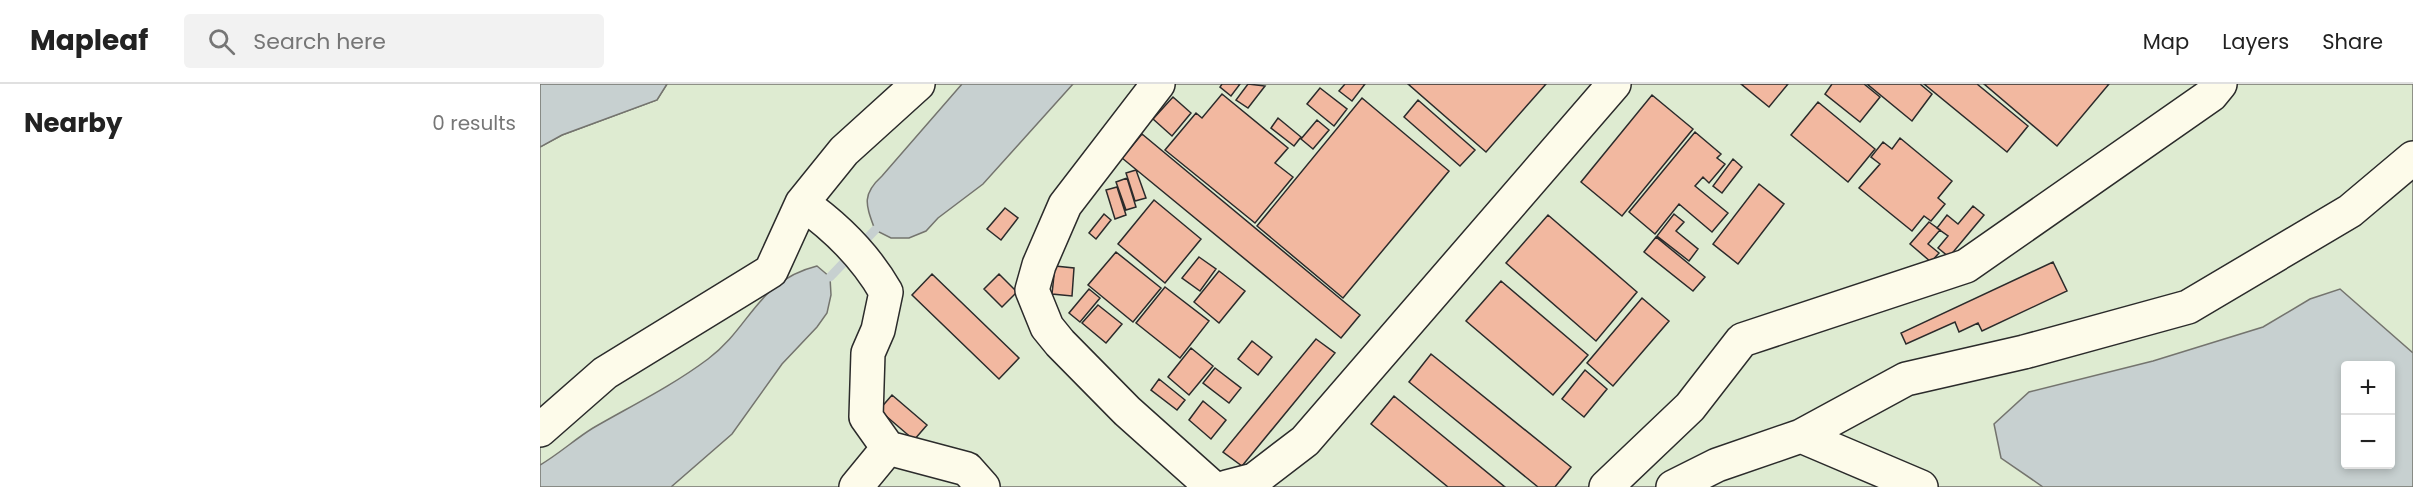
<!DOCTYPE html>
<html lang="en">
<head>
<meta charset="utf-8">
<style>
	:root { --surface:#fff; --page:#f2f2f2; --text:#222; --muted:#767676; --line:#e0e0e0 }
	body { margin:0; font-family:Poppins,sans-serif; background:var(--page); color:var(--text) }
	.controls { position:absolute; right:18px; bottom:18px; display:grid; overflow:hidden; border-radius:6px; box-shadow:0 3px 9px #0003 }
	.controls button { width:54px; height:54px; display:grid; place-items:center; padding:0; border:0; border-bottom:2px solid var(--line); background:var(--surface); color:var(--text); font:30px sans-serif }
	.list { margin:0; padding:0; list-style:none }
	h2 { display:flex; justify-content:space-between; align-items:center; height:78px; margin:0; padding:0 24px; font-size:26px }
	h2 small { font-size:20px; font-weight:400; color:var(--muted) }
	.icon { flex:none; width:33px; height:33px; fill:none; stroke:currentColor; stroke-width:2; stroke-linecap:round; stroke-linejoin:round }
	.map { position:relative; flex:none; width:1873px; height:403px; overflow:hidden }
	header { display:flex; align-items:center; gap:36px; box-sizing:border-box; height:84px; padding:0 30px; background:var(--surface); border-bottom:2px solid var(--line) }
	header strong { font-size:28px }
	nav { display:flex; gap:33px; margin-inline-start:auto; font-size:21px }
	.search { width:420px; height:54px; background:var(--page); display:flex; align-items:center; gap:15px; box-sizing:border-box; padding:0 21px; border-radius:6px; color:var(--muted); font-size:22px }
	main { display:flex }
	aside { flex:1; background:var(--surface) }
	.map>svg:first-child { display:block }
</style>
</head>
<body>
<header>
<strong>Mapleaf</strong>
<div class="search"><svg class="icon" aria-label="search" viewBox="0 0 24 24"><circle cx="10" cy="10" r="6"/><path d="M15 15l6 6"/></svg>Search here</div>
<nav><a>Map</a><a>Layers</a><a>Share</a></nav>
</header>
<main>
<aside>
<h2>Nearby<small>0 results</small></h2>
<ul class="list">
</ul>
</aside>
<div class="map">
<svg width="1873" height="403" viewBox="0 0 1873 403">
	<rect width="100%" height="100%" fill="#fdfbea"/>
	<path fill="#deebd1" stroke="#74746e" stroke-width="1.5" fill-rule="evenodd" d="M127 0H1873V403H0V63L22 51 117 16ZM1806 282H1850V380H1806Z"/>
	<path fill="#c7d0d0" stroke="#74746e" stroke-width="1.5" fill-rule="evenodd" d="M0 0H127L117 16 22 51 0 63Z
		M422 0H533L443 100 398 134 386 147 369 154H351L335 146C326 121 321 111 342 92Z
		M277 182 290 193 291 211 287 229 277 243 242 280 192 350 131 403H0V381C19 370 35 355 53 344 91 322 132 302 168 275 211 243 217 197 277 182Z
		M1800 205 1873 269V403H1503L1461 374 1454 340 1489 308 1613 277 1723 243 1770 215ZM1806 282H1850V380H1806Z"/>
	<g fill="none" stroke-linecap="round" stroke-linejoin="round">
		<path stroke="#c7d0d0" stroke-width="9" d="M290 193 335 146"/>
	</g>
	<path fill="#f2b8a0" stroke="#2b2b2b" stroke-width="1.5" d="M682 0H700L691 12 680 3Z
		M708 0 725 2 708 24 696 16Z
		M805 0H825L812 17 799 7Z
		M868 0H1006L946 68Z
		M1201 0H1248L1229 23Z
		M1292 0H1324L1340 13 1320 38 1285 10Z
		M1327 0H1380L1392 10 1372 37Z
		M1384 0H1437L1488 42 1467 68Z
		M1444 0H1569L1517 62Z
		M780 4 807 25 794 42 767 20Z
		M682 10 748 64 735 79 753 93 715 139 625 66 656 29 662 34Z
		M1112 11 1153 45 1082 132 1041 98Z
		M633 13 651 29 632 52 613 35Z
		M822 14 909 87 803 214 717 142Z
		M878 16 935 66 920 82 864 33Z
		M1278 18 1335 65 1308 98 1251 51Z
		M738 34 761 53 754 62 731 44Z
		M777 36 789 46 773 65 761 55Z
		M1155 48 1181 70 1177 74 1185 80 1169 99 1163 93 1155 102 1188 129 1172 148 1139 120 1115 150 1089 128Z
		M602 50 820 231 801 254 582 74Z
		M1360 54 1412 97 1398 114 1405 120 1391 137 1384 132 1372 147 1319 104 1340 80 1331 73 1343 58 1352 65Z
		M1193 75 1202 83 1182 109 1173 102Z
		M596 86 606 114 595 117 586 89Z
		M587 94 596 123 586 126 576 98Z
		M1219 100 1244 120 1198 180 1173 160Z
		M577 103 586 131 575 135 566 106Z
		M614 116 661 155 625 199 578 160Z
		M1433 122 1444 131 1409 173 1398 164 1408 152 1397 144 1407 131 1418 140Z
		M465 124 478 134 461 156 447 145Z
		M564 130 571 136 556 155 549 149Z
		M1134 130 1144 138 1136 147 1158 165 1149 177 1117 152Z
		M1008 131 1097 208 1056 257 966 179Z
		M1389 138 1400 146 1388 160 1399 169 1391 178 1370 160Z
		M1116 153 1165 193 1153 207 1104 168Z
		M576 168 621 204 593 238 548 201Z
		M659 173 676 185 660 207 642 194Z
		M1513 178 1527 207 1442 247 1438 239 1419 248 1415 238 1366 260 1361 249Z
		M515 182 534 184 532 212 512 210Z
		M679 187 705 207 679 239 654 218Z
		M392 190 479 274 459 295 372 211Z
		M459 190 477 208 462 223 444 205Z
		M961 197 1048 271 1013 311 926 237Z
		M625 203 669 237 640 274 596 239Z
		M549 205 560 214 540 238 529 229Z
		M1102 214 1129 237 1073 302 1047 279Z
		M558 221 582 240 566 259 542 239Z
		M776 255 795 269 702 382 683 368Z
		M712 257 732 273 718 291 698 275Z
		M651 264 673 282 649 311 628 293Z
		M891 270 1031 383 1015 403H998L869 298Z
		M675 284 701 304 689 319 663 299Z
		M1045 286 1067 305 1044 333 1022 315Z
		M619 295 645 316 637 326 611 306Z
		M352 311 387 341 374 356 339 326Z
		M854 312 965 403H908L831 340Z
		M663 317 686 336 671 355 649 336Z"/>
	<g fill="none" stroke-linecap="round" stroke-linejoin="round">
		<g stroke="#2b2b2b" stroke-width="36">
			<path id="minor" d="M618 0 525 121 499 181 492 206 507 243 520 259 587 327 672 403
				M262 119C296 143 326 173 346 208L338 246 328 269 326 333 348 364
				M0 346 65 289 231 187 262 119 304 67 378 0
				M1261 352 1381 403
				M316 403 348 364 427 385 443 403
				M687 403 714 396 765 357 1074 0
				M1066 403 1150 323 1202 256 1426 182 1671 11 1680 0
				M1133 403 1177 381 1261 352 1366 295 1484 268 1648 223 1810 127 1873 74"/>
		</g>
		<use href="#minor" stroke="#fdfbea" stroke-width="33"/>
	</g>
</svg>
<div class="controls">
<button>+</button>
<button>−</button>
</div>
</div>
</main>
</body>
</html>
